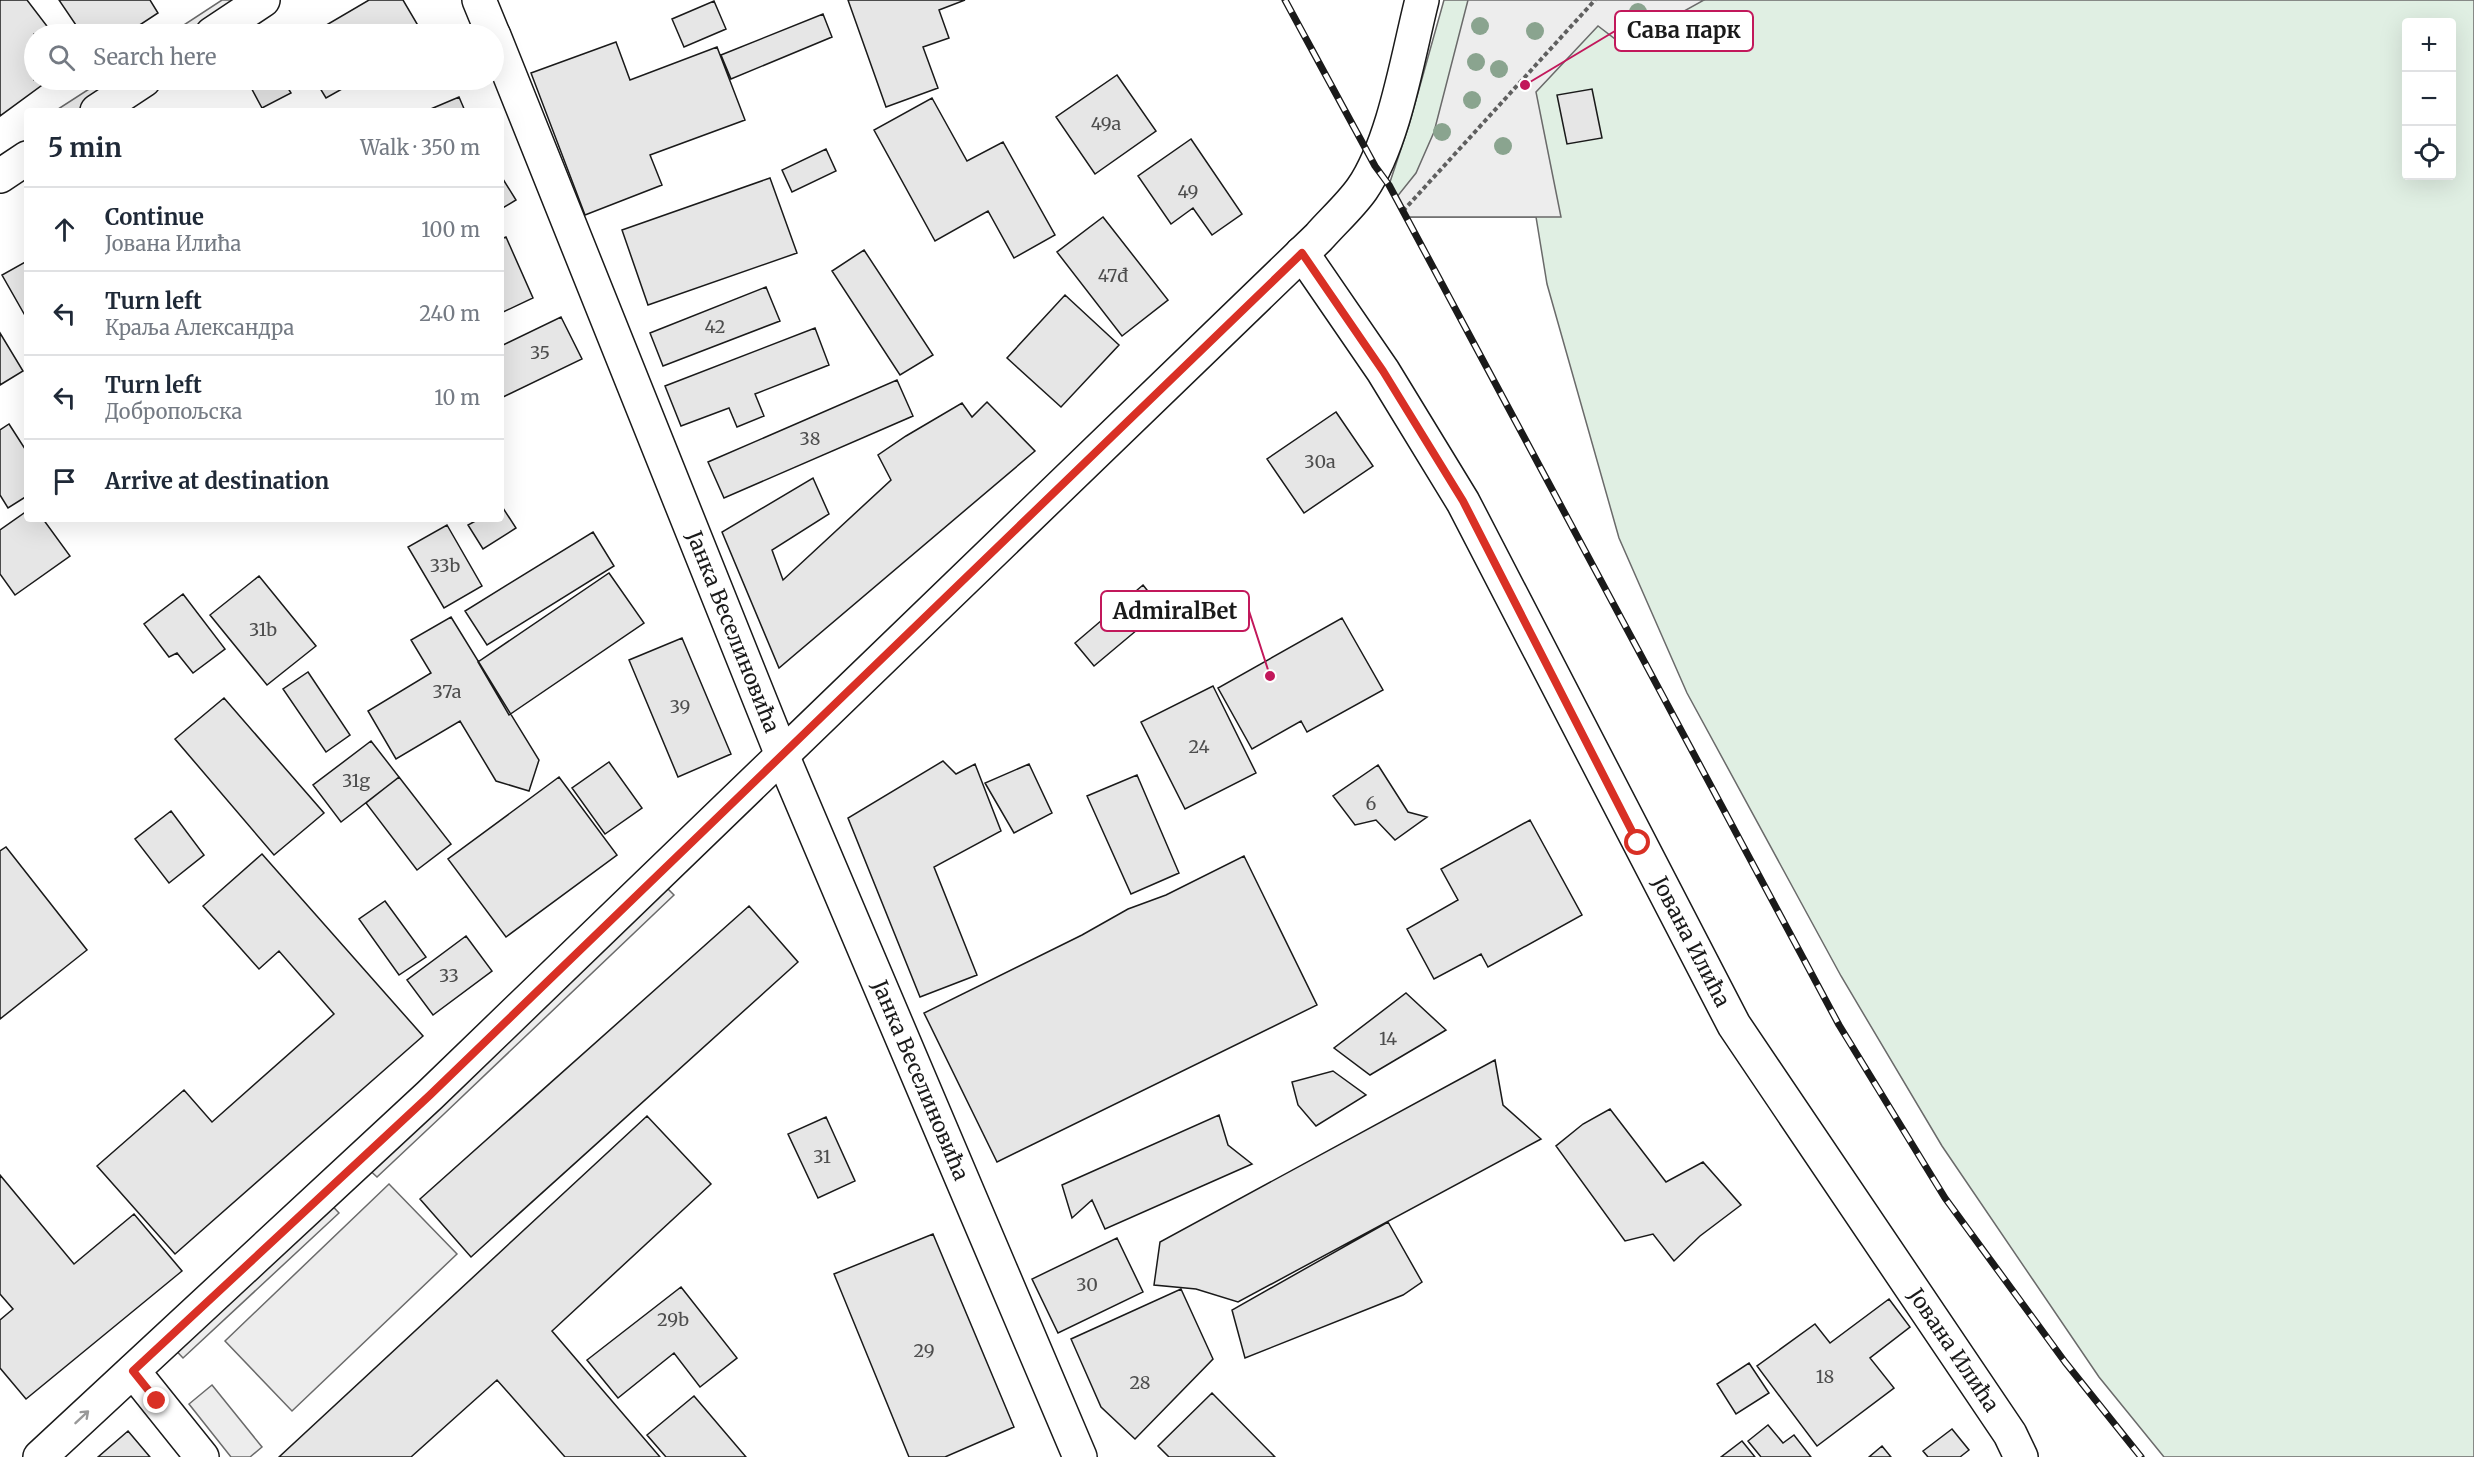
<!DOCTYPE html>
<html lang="en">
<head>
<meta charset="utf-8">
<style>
	:root { --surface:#fff; --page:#f2f2f3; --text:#1f2937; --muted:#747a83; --line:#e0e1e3 }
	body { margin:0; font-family:Merriweather,serif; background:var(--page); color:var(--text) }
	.controls { position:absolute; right:18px; top:18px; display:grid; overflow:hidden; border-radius:6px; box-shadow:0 6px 24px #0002 }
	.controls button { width:54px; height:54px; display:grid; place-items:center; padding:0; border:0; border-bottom:2px solid var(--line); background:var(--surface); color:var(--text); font:30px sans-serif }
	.stop { position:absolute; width:18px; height:18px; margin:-14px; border:4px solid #d93025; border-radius:50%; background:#fff }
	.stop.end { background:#d93025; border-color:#fff; box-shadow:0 2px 6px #0008 }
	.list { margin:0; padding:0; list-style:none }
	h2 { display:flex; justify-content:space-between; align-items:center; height:78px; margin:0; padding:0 24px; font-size:26px }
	h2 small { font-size:20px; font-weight:400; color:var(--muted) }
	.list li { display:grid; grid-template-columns:39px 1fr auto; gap:18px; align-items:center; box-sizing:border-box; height:84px; padding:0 24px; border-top:2px solid var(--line) }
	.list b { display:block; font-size:22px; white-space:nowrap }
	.list p { margin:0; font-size:20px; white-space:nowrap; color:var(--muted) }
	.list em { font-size:20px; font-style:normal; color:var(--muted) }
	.icon { flex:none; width:33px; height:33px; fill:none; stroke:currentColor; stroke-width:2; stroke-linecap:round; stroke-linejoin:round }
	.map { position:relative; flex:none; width:2474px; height:1457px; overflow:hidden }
	.search { position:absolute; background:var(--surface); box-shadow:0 6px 24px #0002; left:24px; top:24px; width:480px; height:66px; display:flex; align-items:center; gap:15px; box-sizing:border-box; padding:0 21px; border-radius:33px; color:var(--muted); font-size:22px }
	.panel { position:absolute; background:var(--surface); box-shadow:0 6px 24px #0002; left:24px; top:108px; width:480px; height:414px; border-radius:6px }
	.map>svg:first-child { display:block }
</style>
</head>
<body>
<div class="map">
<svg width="2474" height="1457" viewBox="0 0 2474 1457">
	<rect width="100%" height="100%" fill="#fff"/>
	<path fill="#e0efe3" stroke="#6a6a6a" stroke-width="1.5" fill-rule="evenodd" d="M1444 0H2474V1457H2164L2099 1377 1942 1146 1841 976 1687 693 1619 538 1547 284 1536 217H1406L1389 185 1409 125ZM2406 22H2452V176H2406Z"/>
	<path fill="#ededed" stroke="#6a6a6a" stroke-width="1.5" d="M222 0H246L194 34H170Z
		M1468 0H1704L1623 45 1598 26 1536 92 1561 217H1406L1396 198 1416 173 1434 132Z
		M103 80H126L79 111H55Z
		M660 881 674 895 444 1114 377 1177 362 1163Z
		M389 1184 457 1254 292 1411 225 1341Z
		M324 1197 339 1213 183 1358 169 1343Z
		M212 1385 262 1447 250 1457H231L189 1404Z"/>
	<path fill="#e6e6e6" stroke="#1a1a1a" stroke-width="1.5" d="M0 0H27L53 34H34V80H49L0 116Z
		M59 0H150L158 13 126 34H82Z
		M369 0H403L423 34H311Z
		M848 0H965L939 10 949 38 923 47 938 88 886 107Z
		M714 1 726 29 684 47 672 19Z
		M823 14 832 37 731 79 721 55Z
		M616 42 630 80 717 47 745 120 650 155 662 185 585 215 531 73Z
		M1117 75 1156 131 1095 174 1056 117Z
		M247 80H283L291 93 262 108Z
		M315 80H358L326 98Z
		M1592 89 1602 138 1567 144 1557 95Z
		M459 97 465 111H426Z
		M932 98 967 161 1003 142 1055 235 1014 258 988 211 935 241 874 130Z
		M1191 139 1242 214 1212 235 1193 208 1171 224 1138 176Z
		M826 149 836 171 792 192 782 170Z
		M501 176 516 200 501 209Z
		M770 178 797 253 648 305 622 230Z
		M1103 217 1168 300 1122 336 1057 252Z
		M506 237 533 298 501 313V239Z
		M864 250 933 355 900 375 832 271Z
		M27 261V319L2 275Z
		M766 287 780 321 663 366 650 333Z
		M1065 295 1119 345 1061 407 1007 358Z
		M561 317 582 359 501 398V346Z
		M815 328 829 365 755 394 764 416 737 427 729 408 681 426 665 386Z
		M0 333 23 371 0 385Z
		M897 380 913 416 724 498 708 462Z
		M987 402 1035 451 779 668 722 532 813 478 829 514 772 550 783 580 891 480 878 455 906 436 962 403 972 417Z
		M1336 412 1373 466 1304 513 1267 459Z
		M9 424 27 452V496L8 508 0 495V430Z
		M501 505 516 528 483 549 468 525 479 519H501Z
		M27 511V519H43L70 556 15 595 0 574V530Z
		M447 525 482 586 444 608 408 547Z
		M593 532 614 566 487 645 465 611Z
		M609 573 644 623 509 715 478 662Z
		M259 576 316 646 267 685 210 615Z
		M1143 585 1162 609 1094 666 1075 643Z
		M183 594 225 649 193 673 177 653 169 657 144 624Z
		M451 617 539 760 529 791 496 781 460 721 396 759 368 711 431 673 411 640Z
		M1342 618 1383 690 1307 732 1301 721 1252 749 1218 688Z
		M682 638 731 754 678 777 629 660Z
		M308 672 350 735 326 752 283 689Z
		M1213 686 1256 773 1185 809 1141 722Z
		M224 698 324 813 274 855 175 739Z
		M371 741 399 777 341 822 313 785Z
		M943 761 956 774 975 764 1001 831 934 867 977 975 920 997 848 818Z
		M609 762 642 808 605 834 572 788Z
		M1029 764 1052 813 1014 833 985 783Z
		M1378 765 1408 812 1427 817 1395 840 1376 820 1355 825 1333 796Z
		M1137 775 1179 873 1131 894 1087 796Z
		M399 777 451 844 417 870 366 803Z
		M559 777 617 855 506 937 448 859Z
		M171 811 204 855 169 883 135 839Z
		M1530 820 1582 915 1488 967 1481 954 1434 979 1407 929 1458 900 1441 869Z
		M6 847 87 950 0 1019V851Z
		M262 854 423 1036 175 1254 97 1166 184 1090 212 1122 334 1014 279 951 259 969 203 906Z
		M1244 856 1317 1005 997 1162 924 1013 1082 935 1128 909 1166 895Z
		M385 901 426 957 399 975 359 919Z
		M749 906 798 962 471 1257 420 1199Z
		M466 936 492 971 433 1015 407 980Z
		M1406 993 1446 1030 1370 1075 1334 1048Z
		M1495 1060 1503 1105 1541 1139 1238 1302 1196 1289 1154 1285 1160 1242Z
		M1333 1071 1366 1095 1316 1126 1298 1105 1292 1082Z
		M1610 1109 1666 1182 1703 1162 1741 1205 1700 1236 1674 1261 1653 1234 1625 1241 1556 1146 1583 1124Z
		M1219 1115 1228 1145 1252 1164 1105 1229 1092 1200 1072 1218 1062 1185Z
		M647 1116 711 1184 552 1331 660 1457H565L497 1380 411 1457H279Z
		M826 1117 855 1181 818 1198 788 1134Z
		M0 1175 74 1264 134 1214 182 1271 26 1399 0 1368V1320L13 1309 0 1294Z
		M1388 1222 1422 1282 1403 1295 1245 1358 1232 1310Z
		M933 1234 1014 1427 945 1457H909L834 1274Z
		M1117 1238 1143 1292 1058 1333 1032 1279Z
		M681 1287 737 1358 700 1387 674 1353 618 1398 587 1360Z
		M1181 1289 1213 1359 1135 1439 1101 1407 1071 1339Z
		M1889 1299 1910 1327 1870 1358 1894 1388 1817 1446 1757 1366 1815 1324 1830 1343Z
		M1749 1363 1769 1393 1736 1414 1717 1384Z
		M1212 1393 1275 1457H1169L1158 1446Z
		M694 1396 746 1457H666L647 1435Z
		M1768 1425 1783 1443 1794 1435 1811 1457H1761L1748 1441Z
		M1952 1429 1969 1450 1960 1457H1928L1923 1451Z
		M128 1431 150 1457H98Z
		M1742 1441 1755 1457H1721Z
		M1882 1446 1891 1457H1869Z"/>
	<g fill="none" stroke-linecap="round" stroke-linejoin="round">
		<g stroke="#1a1a1a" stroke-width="36">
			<g id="street">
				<path d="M212 34 263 0"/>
				<path d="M97 111 144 80"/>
				<path d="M0 176 27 158"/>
				<path id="s1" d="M1302 253 1383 371 1463 502 1734 1025 2010 1434 2021 1457"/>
				<path d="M133 1371 202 1457"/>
				<path d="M40 1457 430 1095 1319 237C1333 221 1350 206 1362 189 1394 143 1408 55 1422 0"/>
			</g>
		</g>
		<g stroke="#1a1a1a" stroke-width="36">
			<g id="secondary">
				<path d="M479 0 493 34"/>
				<path id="s2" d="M494 36 782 755 1080 1457"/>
			</g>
		</g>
		<path stroke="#5f5f5f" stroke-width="4" stroke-dasharray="4.5 3" stroke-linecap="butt" d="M1403 211 1595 0"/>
		<use href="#street" stroke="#fff" stroke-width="33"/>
		<use href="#secondary" stroke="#fff" stroke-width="33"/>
		<g stroke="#1a1a1a" stroke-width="7">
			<path id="rail" d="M1285 0 1375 166 1389 185 1839 1025 1945 1198 2065 1362 2141 1457"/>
		</g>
		<use href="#rail" stroke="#fff" stroke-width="4.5" stroke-dasharray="14" stroke-linecap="butt"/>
	</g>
	<g fill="#8aa48f">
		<circle cx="1638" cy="12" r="9"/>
		<circle cx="1480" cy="26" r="9"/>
		<circle cx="1535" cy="31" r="9"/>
		<circle cx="1476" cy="62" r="9"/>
		<circle cx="1499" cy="69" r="9"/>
		<circle cx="1472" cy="100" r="9"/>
		<circle cx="1442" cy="132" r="9"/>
		<circle cx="1503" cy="146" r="9"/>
	</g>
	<defs><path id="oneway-shaft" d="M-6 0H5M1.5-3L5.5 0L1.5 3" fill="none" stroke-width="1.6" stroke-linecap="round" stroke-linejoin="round" transform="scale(1.5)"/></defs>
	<use stroke="#989898" href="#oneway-shaft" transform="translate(82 1417) rotate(-43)"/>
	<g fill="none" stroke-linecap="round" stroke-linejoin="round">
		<path stroke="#d93025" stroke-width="8" d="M157 1401 133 1371 430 1095 1302 253 1383 371 1463 501 1638 843"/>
	</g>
	<g text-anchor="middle" stroke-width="4.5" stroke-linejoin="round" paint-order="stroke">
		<g font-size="18" fill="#4d4d4d">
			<text x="1106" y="130">49a</text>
			<text x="1188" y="198">49</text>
			<text x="1113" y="282">47đ</text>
			<text x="715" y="333">42</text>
			<text x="540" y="359">35</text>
			<text x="810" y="445">38</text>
			<text x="1320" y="468">30a</text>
			<text x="445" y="572">33b</text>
			<text x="263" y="636">31b</text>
			<text x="447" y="698">37a</text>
			<text x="680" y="713">39</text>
			<text x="1199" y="753">24</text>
			<text x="356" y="787">31g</text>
			<text x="1371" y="810">6</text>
			<text x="449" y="982">33</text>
			<text x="1388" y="1045">14</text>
			<text x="822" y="1163">31</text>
			<text x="1087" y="1291">30</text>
			<text x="673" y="1326">29b</text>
			<text x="924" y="1357">29</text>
			<text x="1825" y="1383">18</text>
			<text x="1140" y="1389">28</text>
		</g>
		<g font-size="21" fill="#1a1a1a" stroke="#fff">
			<text dy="7" stroke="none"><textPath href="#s2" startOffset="642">Јанка Веселиновића</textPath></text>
			<text dy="7" stroke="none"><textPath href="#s1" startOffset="792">Јована Илића</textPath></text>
			<text dy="7" stroke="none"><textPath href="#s2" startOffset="1128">Јанка Веселиновића</textPath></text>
			<text dy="7" stroke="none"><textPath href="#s1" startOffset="1278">Јована Илића</textPath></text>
		</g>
	</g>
	<path fill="none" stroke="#c2185b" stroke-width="2" d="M1525 85L1615 31M1270 676L1249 611"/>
	<g fill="#c2185b" stroke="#fff" stroke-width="2">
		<circle cx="1525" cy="85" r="6"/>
		<circle cx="1270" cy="676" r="6"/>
	</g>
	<g fill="#fff" stroke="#c2185b" stroke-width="2">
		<rect x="1615" y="11" width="138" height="40" rx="6"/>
		<rect x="1101" y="591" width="148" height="40" rx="6"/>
	</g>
	<g font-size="22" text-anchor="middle" font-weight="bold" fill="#1a1a1a">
		<text x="1684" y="38">Сава парк</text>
		<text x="1175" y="619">AdmiralBet</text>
	</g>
</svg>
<div class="controls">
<button>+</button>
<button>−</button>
<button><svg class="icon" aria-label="locate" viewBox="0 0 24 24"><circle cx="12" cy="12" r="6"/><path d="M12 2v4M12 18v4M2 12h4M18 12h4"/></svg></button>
</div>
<div class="stop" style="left:1638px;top:843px"></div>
<div class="stop end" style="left:157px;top:1401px"></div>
<div class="search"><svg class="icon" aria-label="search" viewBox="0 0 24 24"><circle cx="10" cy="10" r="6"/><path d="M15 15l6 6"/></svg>Search here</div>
<section class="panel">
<h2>5 min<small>Walk · 350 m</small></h2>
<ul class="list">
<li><svg class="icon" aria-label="ahead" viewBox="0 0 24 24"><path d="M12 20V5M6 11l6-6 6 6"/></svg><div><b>Continue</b><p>Јована Илића</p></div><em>100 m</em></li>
<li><svg class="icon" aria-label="left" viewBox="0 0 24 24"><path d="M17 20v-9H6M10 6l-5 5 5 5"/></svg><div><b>Turn left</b><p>Краља Александра</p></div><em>240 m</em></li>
<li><svg class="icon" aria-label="left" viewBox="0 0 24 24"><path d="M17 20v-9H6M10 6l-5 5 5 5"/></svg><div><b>Turn left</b><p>Добропољска</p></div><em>10 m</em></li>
<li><svg class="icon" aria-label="arrive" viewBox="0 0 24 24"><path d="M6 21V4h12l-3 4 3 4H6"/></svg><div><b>Arrive at destination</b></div></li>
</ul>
</section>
</div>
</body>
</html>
